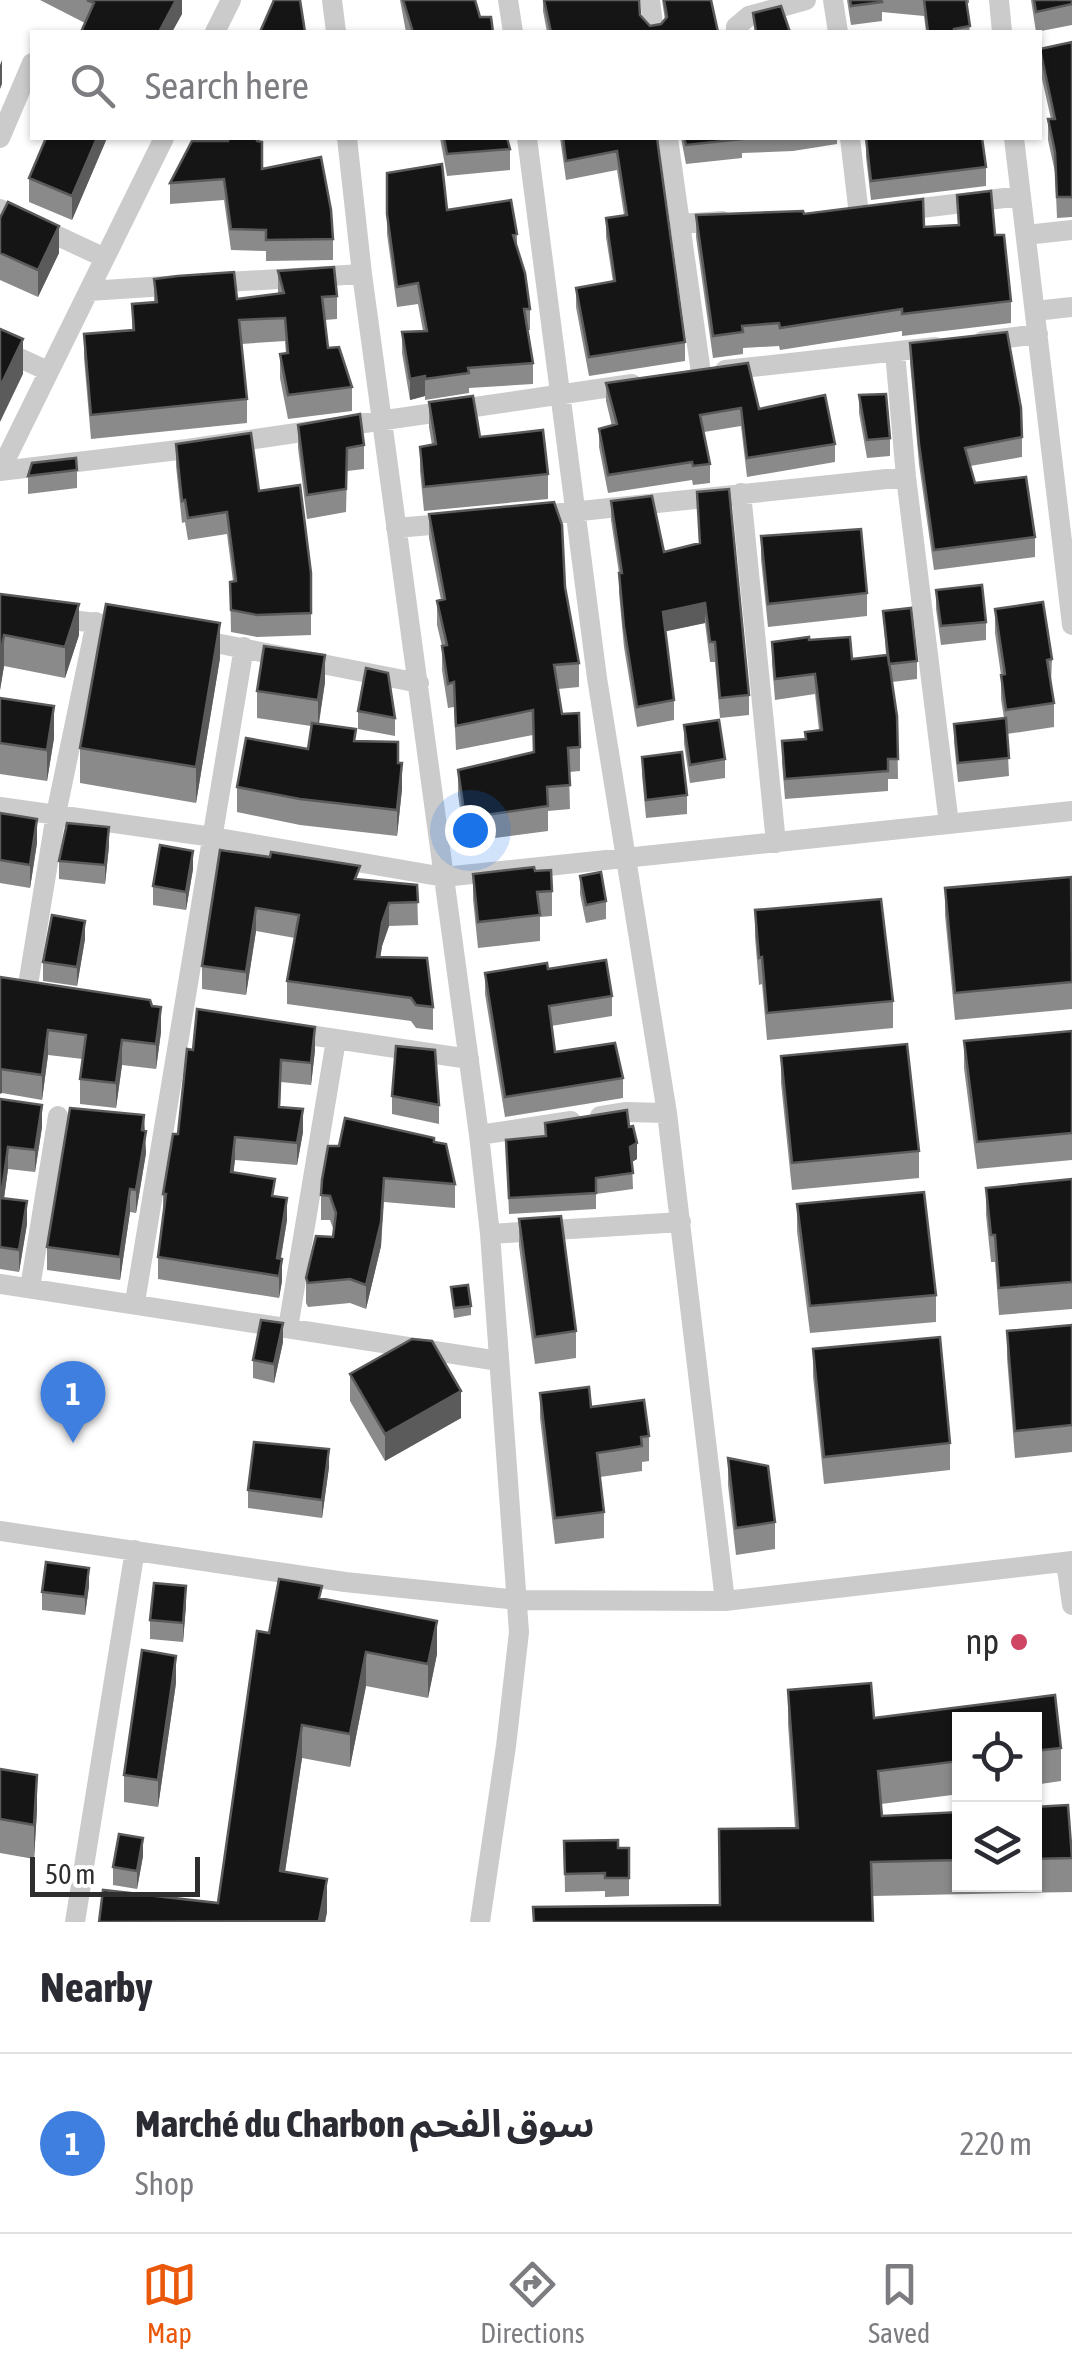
<!DOCTYPE html>
<html lang="en">
<head>
<meta charset="utf-8">
<style>
	:root { --surface:#fff; --page:#f7f7f7; --text:#2b2b33; --muted:#7c7c81; --line:#e1e1e2; --accent:#ea580c }
	body { margin:0; font-family:"Asap Condensed","Noto Sans Arabic",sans-serif; background:var(--page); color:var(--text) }
	.controls { position:absolute; right:30px; bottom:30px; display:grid; overflow:hidden; border-radius:0px; box-shadow:0 2px 8px #0004 }
	.controls button { width:90px; height:90px; display:grid; place-items:center; padding:0; border:0; border-bottom:2px solid var(--line); background:var(--surface); color:var(--text); font:50px sans-serif }
	.scale { position:absolute; left:30px; bottom:25px; width:170px; box-sizing:border-box; padding-left:10px; border:5px solid #2e2e2e; border-top:0; font-size:28px; line-height:35px; white-space:nowrap; color:#2e2e2e; -webkit-text-stroke:8px #fff; paint-order:stroke }
	.you { position:absolute; left:470px; top:830px; width:35px; height:35px; margin:-25px; border:8px solid #fff; border-radius:50%; background:#1a73e8; box-shadow:0 0 0 15px #1a73e833 }
	.badge { display:grid; place-items:center; width:65px; height:65px; border-radius:50%; background:var(--accent); color:#fff; font-size:32px; font-weight:700 }
	.pin { position:absolute; translate:-50% -82px; filter:drop-shadow(0 2px 5px #0008) }
	.pin::after { content:''; position:absolute; top:52px; width:35px; height:30px; background:inherit; clip-path:polygon(0 0,100% 0,50% 100%) }
	.list { margin:0; padding:0; list-style:none }
	h2 { display:flex; justify-content:space-between; align-items:center; height:130px; margin:0; padding:0 40px; font-size:42px }
	h2 small { font-size:32px; font-weight:400; color:var(--muted) }
	.list li { display:grid; grid-template-columns:65px 1fr auto; gap:30px; align-items:center; box-sizing:border-box; height:180px; padding:0 40px; border-top:2px solid var(--line) }
	.list b { display:block; font-size:38px; white-space:nowrap }
	.list p { margin:0; font-size:32px; white-space:nowrap; color:var(--muted) }
	.list em { font-size:32px; font-style:normal; color:var(--muted) }
	.icon { flex:none; width:55px; height:55px; fill:none; stroke:currentColor; stroke-width:2; stroke-linecap:round; stroke-linejoin:round }
	.map { position:relative; flex:none; width:1072px; height:1922px; overflow:hidden }
	.search { position:absolute; background:var(--surface); box-shadow:0 2px 8px #0004; left:30px; right:30px; top:30px; height:110px; display:flex; align-items:center; gap:25px; box-sizing:border-box; padding:0 35px; border-radius:0px; color:var(--muted); font-size:38px }
	.sheet { height:310px; background:var(--surface) }
	nav { display:flex; justify-content:space-around; align-items:center; box-sizing:border-box; height:140px; border-top:2px solid var(--line); background:var(--surface); font-size:28px; color:var(--muted) }
	nav a { display:grid; justify-items:center; gap:5px }
	nav .on { color:var(--accent) }
	.map>svg:first-child { display:block }
</style>
</head>
<body>
<div class="map">
<svg width="1072" height="1922" viewBox="0 0 1072 1922">
	<rect width="100%" height="100%" fill="#fff"/>
	<g fill="none" stroke-linecap="round" stroke-linejoin="round">
		<path stroke="#cbcbcb" stroke-width="20" d="M332 0 336 32
			M508 0 513 32
			M650 0 654 32
			M833 0 838 32
			M999 0 1002 32
			M215 32 231 0
			M736 32V27L749 16 806 0
			M0 138 32 63
			M347 138 362 274 479 1135 490 1234 519 1632 506 1746 480 1922
			M527 138 597 678 667 1113 725 1601
			M668 138 701 373
			M850 138 859 215
			M1014 138 1072 625
			M0 209 105 258
			M896 211 1021 196
			M680 224 722 221
			M1026 235 1072 230
			M210 283 362 274
			M89 291 181 285
			M1035 311 1072 307
			M983 341 1038 334
			M0 349 48 371
			M895 352 906 477 949 824
			M725 370 935 347
			M0 471 187 449 632 384
			M0 471 164 138
			M741 493 776 843
			M533 516 906 477
			M396 528 454 523
			M0 611 127 627
			M195 639 419 683
			M0 807 213 837 444 877 1072 811
			M27 991 56 814 96 622
			M289 1032 469 1059
			M600 1116 625 1112 667 1113
			M479 1135 571 1121
			M490 1234 681 1222
			M0 1284 499 1361
			M30 1288 58 1116
			M135 1302 244 647
			M288 1328 336 1040
			M0 1531 345 1582 518 1600 725 1601 1072 1561
			M1066 1562 1072 1605
			M75 1922 135 1550"/>
	</g>
	<path fill="#8a8a8a" d="M40 0H182V14L172 32H81L85 23Z
		M400 0H475L480 17 493 32H406Z
		M543 0H639L640 15 650 26 661 24 665 20 662 0H711L718 32H547L543 11Z
		M847 0H969V3H966L970 32H926L924 16 882 12V21L851 25Z
		M1031 0H1072V25L1036 32Z
		M1072 42V217L1057 218 1055 172 1048 140V119H1051L1040 70V49Z
		M46 138H107L72 220 29 202V178Z
		M224 138H256L262 169 333 239V260L266 261V251L231 250 224 200 170 204V183L225 141Z
		M440 138H507L510 149V170L447 176Z
		M560 138H657L685 342V361L589 376 576 307V288L613 282 606 237V218L624 215 617 170 566 180Z
		M681 138H837V144L793 151 742 153V158L686 164Z
		M866 138H983L982 143 986 167V186L871 200 866 157Z
		M387 173 447 210 517 234V247L530 309V330H527L533 363V384L469 388V393L425 400V396L410 400 402 353V332L423 331 418 304 397 307 387 234Z
		M957 195 995 235 1011 301V323L902 336V331L780 350 779 346 743 348V354L713 358 696 237V215L804 214 924 227 958 225Z
		M0 218 59 253 38 297 0 280Z
		M278 271 337 296V319L325 320 328 348 352 387V411L288 419 280 378V354H286L285 341 241 344 247 399V423L91 439 84 358V334L132 331V304L154 302V279L237 299 278 294Z
		M910 343 1022 437V457L970 466 975 483 1035 537V557L934 570 919 464 910 363Z
		M606 383 759 409 835 444V462L747 477 741 426 704 432 710 464V483L693 485 692 480 608 493 599 447V429L612 426 606 401Z
		M859 395 890 438V456L867 458 859 413Z
		M429 402 480 437 548 474V499L424 511 420 471V447L432 445 429 427Z
		M298 425 364 445V469L347 471 346 512 307 519 298 448Z
		M176 444 259 491 311 573V635L257 637 231 632 230 582 233 581 227 534 188 540 185 522 182 523 176 466Z
		M77 470V488L28 494V476Z
		M697 492 749 695V715L720 718 715 662H710L705 623 665 631 674 700V720L637 727 624 647 619 593V573L611 520V501L664 552 699 543Z
		M429 514 565 587 579 663V687L558 689 562 714 580 747V771L569 772 570 809 548 811V831L465 842 458 795V770L533 752V735L456 750 454 707 448 708 442 670V646L437 625V601L441 600 429 538Z
		M761 536 867 593V616L768 627 761 559Z
		M936 590 986 622V640L941 645 936 609Z
		M0 594 79 635 65 678 4 666 0 690Z
		M995 609 1052 659 1051 683 1054 703V727L1007 734 1009 776 958 782 954 742V724L1004 718 1001 699V675L995 633Z
		M883 611 917 661V679L892 682 897 716 898 779H888V791L785 799 782 762V741L805 739 819 730 815 694 775 700 772 663V642L809 640 852 659 886 655Z
		M220 658 196 803 80 783V748Z
		M325 682 319 724 398 763 402 789 397 836 300 825 237 812V787L308 749 311 726 257 718V691Z
		M0 698 54 738 47 781 0 774Z
		M358 711 395 718V736L358 729Z
		M684 725 725 759V778L690 783 684 744Z
		M642 757 687 795V814L646 818 642 775Z
		M0 813 37 843 30 888 0 883Z
		M109 846 105 884 59 879V861Z
		M220 850 360 879 417 885 418 925 389 926 382 946 380 958 433 1007V1030L416 1028 411 1021 287 1004V981L295 938 256 931 246 995 202 989V966Z
		M193 869 186 910 153 905V886Z
		M535 871 552 891V916L540 917V941L478 948 473 899V874Z
		M580 876 606 901V919L586 923 580 894Z
		M1072 883V1009L955 1020 945 915V888Z
		M755 910 893 1001V1028L767 1040 762 984 759 985 755 937Z
		M85 939 77 986 43 981V962Z
		M548 969 612 996V1016L551 1026 555 1052 623 1078V1098L505 1117 485 994V973Z
		M0 977 161 1032 156 1069 122 1065 116 1108 80 1104V1079L83 1059 48 1055 42 1100 2 1093Z
		M1072 1031V1160L977 1169 964 1068V1041Z
		M193 1050H315L311 1085 281 1082 280 1107 303 1132 297 1165 235 1160 233 1172 275 1196 287 1220 281 1258 282 1281 279 1298 158 1279V1257L163 1216V1194L178 1134Z
		M781 1056 919 1151V1178L792 1190 781 1083Z
		M392 1096 439 1105V1124L392 1114Z
		M0 1099 42 1127 35 1172 8 1169 4 1198 27 1224 19 1272 0 1269Z
		M545 1123 629 1127 637 1159 632 1162 633 1189 596 1194V1209L509 1214 506 1140 545 1136Z
		M144 1130 146 1153 136 1213 130 1212 120 1280 47 1270V1247Z
		M434 1142 455 1184V1208L384 1202 381 1246 366 1309 350 1303 308 1307 306 1303V1278L333 1237 334 1231 330 1220H321V1195L339 1146Z
		M1072 1179V1309L999 1315 995 1262H991L986 1215V1188Z
		M797 1204 936 1295V1322L810 1333 797 1231Z
		M519 1219 576 1331V1358L535 1364 519 1246Z
		M451 1287 471 1306V1315L454 1318Z
		M1072 1325V1452L1015 1458 1007 1358V1331Z
		M283 1342 274 1383 253 1378V1360Z
		M813 1349 950 1443V1470L824 1484 813 1376Z
		M350 1374 461 1418 385 1461 350 1401Z
		M540 1393 591 1407 649 1436V1461L642 1462V1471L600 1477 604 1512V1538L555 1544 540 1418Z
		M728 1458 775 1522V1549L736 1555 728 1485Z
		M329 1467 322 1518 248 1508V1490Z
		M89 1586 85 1615 42 1610V1592Z
		M322 1599 437 1654 428 1698 366 1686 350 1767 302 1758 285 1872 327 1912 325 1922H99L218 1903 269 1633Z
		M186 1605 183 1642 150 1639V1620Z
		M176 1683 158 1807 124 1802V1775Z
		M871 1683 874 1718 1055 1695 1061 1748V1781L1034 1785V1720H960V1794L881 1804 882 1816 960 1812V1884H1034V1807L1068 1805 1072 1852V1892L872 1896 873 1922H533V1907L720 1905 719 1829 795 1828 788 1724V1690Z
		M0 1769 37 1810 34 1859 0 1853Z
		M564 1841 618 1848H629V1896L605 1897V1891L565 1892Z
		M143 1856 137 1889 113 1885V1867Z"/>
	<path fill="#5b5b5b" d="M176 0H182V14L172 32H159Z
		M2 60V84L0 89V65Z
		M97 138H107L72 220V196Z
		M59 226V253L38 297V270Z
		M23 339V374L0 422V387Z
		M425 376V396L410 400V379Z
		M705 603V623L663 632V612Z
		M79 604V635L65 678V647Z
		M220 623V658L196 803V767Z
		M4 635V666L0 690V659Z
		M325 655V682L318 727V700Z
		M54 706V738L47 781V750Z
		M402 763V789L397 836V810Z
		M37 819V843L30 888V865Z
		M109 827V846L105 884V865Z
		M193 851V869L186 910V892Z
		M389 903V926L382 946 377 980V957L382 923Z
		M256 908V931L246 995V972Z
		M85 921V939L77 986V967Z
		M161 1007V1032L156 1069V1044Z
		M315 1027V1050L311 1085V1063Z
		M48 1030V1055L42 1100V1075Z
		M122 1040V1065L116 1108V1083Z
		M2 1068V1093L0 1094V1069Z
		M42 1105V1127L35 1172V1150Z
		M303 1109V1132L297 1165V1143Z
		M144 1115 146 1153 136 1213V1190Z
		M235 1137V1160L231 1194V1172Z
		M637 1143V1159L630 1163V1147Z
		M8 1147V1169L1 1220V1198Z
		M384 1178 381 1246 366 1309V1285Z
		M130 1189V1212L120 1280V1257Z
		M287 1198V1220L277 1280V1258Z
		M27 1201V1224L19 1272V1250Z
		M282 1259V1281L279 1298V1276Z
		M283 1323V1342L274 1383V1364Z
		M461 1391V1418L385 1461V1434Z
		M329 1449V1467L322 1518V1500Z
		M89 1568V1586L85 1615V1597Z
		M186 1586V1605L183 1642V1623Z
		M437 1621V1654L428 1698V1664Z
		M366 1652V1686L350 1767V1734Z
		M176 1656V1683L158 1807V1780Z
		M302 1725V1758L280 1905V1871Z
		M37 1775V1810L34 1859V1825Z
		M143 1838V1856L137 1889V1871Z
		M327 1879V1912L325 1922H319Z"/>
	<path fill="#151515" stroke="#5b5b5b" stroke-width="2.5" d="M87 0H176L159 32H81L94 3Z
		M274 0H300L305 32H260Z
		M403 0H475L480 17H491L493 32H413Z
		M544 0H639L640 15 650 26 661 24 667 17 664 0H711L718 32H551Z
		M850 0H881L882 2 851 6Z
		M924 0H966L970 26 954 29V32H928Z
		M1034 0H1072V4L1036 12Z
		M781 6 790 32H756L753 13Z
		M1072 42V197H1057L1055 152 1048 119H1055L1040 49Z
		M46 138H97L72 196 29 178Z
		M228 138H256L257 141 262 142V169L321 157 331 210 333 239 266 240V230L231 229 224 179 170 183 192 141H228Z
		M444 138H507L510 149 447 154Z
		M563 138H657L685 342 589 357 576 288 615 281 606 218 627 215 617 151 566 161Z
		M684 138H741L742 139 686 145Z
		M866 138H982L986 167 871 181Z
		M442 164 447 210 511 200 517 234 513 235 525 273 530 309H524L533 363 468 368 469 373 425 379V376L410 379 402 332 427 331 418 283 397 287 387 214V173Z
		M991 191 995 235H1004L1011 301 902 314V309L780 328 779 323 742 326 743 332 713 336 696 215 803 211 804 214 923 199 924 227 959 225 957 195Z
		M8 202 59 226 38 270 0 253V218Z
		M334 267 337 296 322 297 328 348 339 347 352 387 288 395 280 354 288 353 285 318 239 320 247 399 91 415 84 334 134 330 132 304 157 302 154 279 178 276 234 272 237 299 284 293 278 271Z
		M0 329 23 339 0 387Z
		M1007 332 1021 408 1022 437 965 448 975 483 1026 477 1035 537 934 550 919 444 910 343Z
		M748 363 759 409 825 395 835 444 747 458 741 408 700 415 710 464 693 466 692 462 608 475 599 429 617 424 606 383Z
		M886 394 890 438 867 440 859 395Z
		M473 396 480 437 543 430 548 474 424 487 420 447 436 444 429 402Z
		M360 414 364 445 347 448 346 489 307 495 298 425Z
		M251 433 259 491 300 485 311 573V613L257 615 231 610 230 582 236 581 227 512 188 518 185 500 182 501 176 444Z
		M76 458 77 470 28 476 32 463Z
		M729 489 749 695 720 698 715 642H710L705 603 663 612 674 700 637 707 624 627 619 573H622L611 501 652 496 664 552 700 543 697 492Z
		M554 502 562 525 565 587 579 663 554 665 562 714 579 713 580 747 568 748 570 785 547 787 548 806 465 818 458 770 534 752 533 710 456 726 454 682 448 684 442 646 447 645 437 601 445 599 429 514Z
		M861 529 867 593 768 604 761 536Z
		M982 585 986 622 941 626 936 590Z
		M0 594 79 604 65 647 4 635 0 659Z
		M1043 602 1052 659 1047 660 1054 703 1006 710 1001 675 1005 674 995 609Z
		M106 604 220 623 196 767 80 748Z
		M911 608 917 661 889 664 883 611Z
		M809 637V640L850 637 852 659 888 655 897 716 898 759H888V771L785 779 782 741 806 739 805 732 822 730 815 674 775 679 772 642Z
		M264 646 325 655 318 700 257 691Z
		M366 668 388 673 395 718 358 711Z
		M0 698 54 706 47 750 0 743Z
		M1006 718 1009 758 958 763 954 724Z
		M719 720 725 759 690 765 684 725Z
		M312 723 356 729 354 741 398 742V763H402L397 810 300 799 237 787 246 738 308 749Z
		M682 752 687 795 646 800 642 757Z
		M0 813 37 819 30 865 0 860Z
		M67 823 109 827 105 865 59 861Z
		M160 845 193 851 186 892 153 886Z
		M220 850 270 857 271 852 360 866 355 879 417 885 418 902 389 903 382 923 377 957 427 958 433 1007 416 1005 411 998 287 981 299 915 256 908 246 972 202 966Z
		M534 867 535 871 551 870 552 891 537 892 540 915 478 922 473 874Z
		M601 872 606 901 586 905 580 876Z
		M1071 877 1072 982 955 993 945 888Z
		M881 899 893 1001 767 1013 762 957 759 958 755 910Z
		M52 915 85 921 77 967 43 962Z
		M606 960 612 996 549 1006 555 1052 615 1043 623 1078 505 1097 485 973 547 963 548 969Z
		M0 977 150 1000 152 1006 161 1007 156 1044 122 1040 116 1083 80 1079 86 1035 48 1030 42 1075 0 1069Z
		M197 1009 315 1027 311 1063 281 1060 279 1107 303 1109 297 1143 235 1137 231 1172 275 1179 272 1196 287 1198 277 1258 282 1259 279 1276 158 1257 166 1194H163L173 1134H178L187 1049 193 1050Z
		M1072 1031V1133L977 1142 964 1041Z
		M907 1044 919 1151 792 1163 781 1056Z
		M396 1046 435 1050 439 1105 392 1096Z
		M0 1099 42 1105 35 1150 8 1147 1 1198 27 1201 19 1250 0 1247Z
		M70 1108 144 1115 142 1130 146 1131 136 1190 130 1189 120 1257 47 1247Z
		M627 1110 629 1127 633 1126 637 1143 630 1147 633 1173 596 1178V1193L509 1198 506 1140 546 1136 545 1123Z
		M345 1118 434 1138V1142L446 1144 455 1184 384 1178 381 1222 366 1285 350 1279 308 1283 306 1278 316 1236 333 1237 336 1213 330 1196 321 1195 322 1180 328 1146H339Z
		M1072 1179V1282L999 1288 995 1235H991L986 1188Z
		M924 1192 936 1295 810 1306 797 1204Z
		M561 1216 576 1331 535 1337 519 1219Z
		M468 1285 471 1306 454 1308 451 1287Z
		M261 1320 283 1323 274 1364 253 1360Z
		M1072 1325V1425L1015 1431 1007 1331Z
		M940 1337 950 1443 824 1457 813 1349Z
		M412 1339 432 1341 461 1391 385 1434 350 1374Z
		M589 1387 591 1407 644 1400 649 1436 641 1437 642 1446 597 1453 604 1512 555 1518 540 1393Z
		M254 1442 329 1449 322 1500 248 1490Z
		M728 1458 768 1466 775 1522 736 1528Z
		M46 1562 89 1568 85 1597 42 1592Z
		M279 1579 322 1586 319 1598 437 1621 428 1664 366 1652 350 1734 302 1725 280 1871 327 1879 319 1921 99 1922 103 1890 218 1903 257 1631 269 1633Z
		M154 1583 186 1586 183 1623 150 1620Z
		M142 1650 176 1656 158 1780 124 1775Z
		M871 1683 874 1718 1055 1695 1061 1748 1034 1751V1720H960V1761L878 1771 882 1816 960 1812V1860L871 1862 873 1922H534L533 1907 720 1905 719 1829 798 1828 788 1690Z
		M0 1769 37 1775 34 1825 0 1819Z
		M1068 1805 1072 1858 1034 1859V1807Z
		M119 1834 143 1838 137 1871 113 1867Z
		M618 1840V1848H629V1878H605V1873L565 1874 564 1841Z"/>
	<circle fill="#ce4663" stroke="#fff" stroke-width="4" cx="1019" cy="1642" r="10"/>
	<g text-anchor="middle" stroke-width="10" stroke-linejoin="round" paint-order="stroke">
		<g font-size="35" fill="#2e2e2e" stroke="#fff" text-anchor="end">
			<text x="999" y="1654">np</text>
		</g>
	</g>
</svg>
<div class="controls">
<button><svg class="icon" aria-label="locate" viewBox="0 0 24 24"><circle cx="12" cy="12" r="6"/><path d="M12 2v4M12 18v4M2 12h4M18 12h4"/></svg></button>
<button><svg class="icon" aria-label="layers" viewBox="0 0 24 24"><path d="M12 4l9 5-9 5-9-5zM3 14l9 5 9-5"/></svg></button>
</div>
<div class="scale">50 m</div>
<div class="you"></div>
<div class="pin badge" style="left:73px;top:1443px;background:#3f7fe0">1</div>
<div class="search"><svg class="icon" aria-label="search" viewBox="0 0 24 24"><circle cx="10" cy="10" r="6"/><path d="M15 15l6 6"/></svg>Search here</div>
</div>
<section class="sheet">
<h2>Nearby<small></small></h2>
<ul class="list">
<li><span class="badge" style="background:#3f7fe0">1</span><div><b>Marché du Charbon سوق الفحم</b><p>Shop</p></div><em>220 m</em></li>
</ul>
</section>
<nav>
<a class="on"><svg class="icon" aria-label="map" viewBox="0 0 24 24"><path d="M3 6l6-2 6 2 6-2v14l-6 2-6-2-6 2zM9 4v14M15 6v14"/></svg>Map</a>
<a><svg class="icon" aria-label="directions" viewBox="0 0 24 24"><path d="M12 3l9 9-9 9-9-9zM9 14v-3h6M13 9l2 2-2 2"/></svg>Directions</a>
<a><svg class="icon" aria-label="saved" viewBox="0 0 24 24"><path d="M7 4h10v16l-5-4-5 4z"/></svg>Saved</a>
</nav>
</body>
</html>
